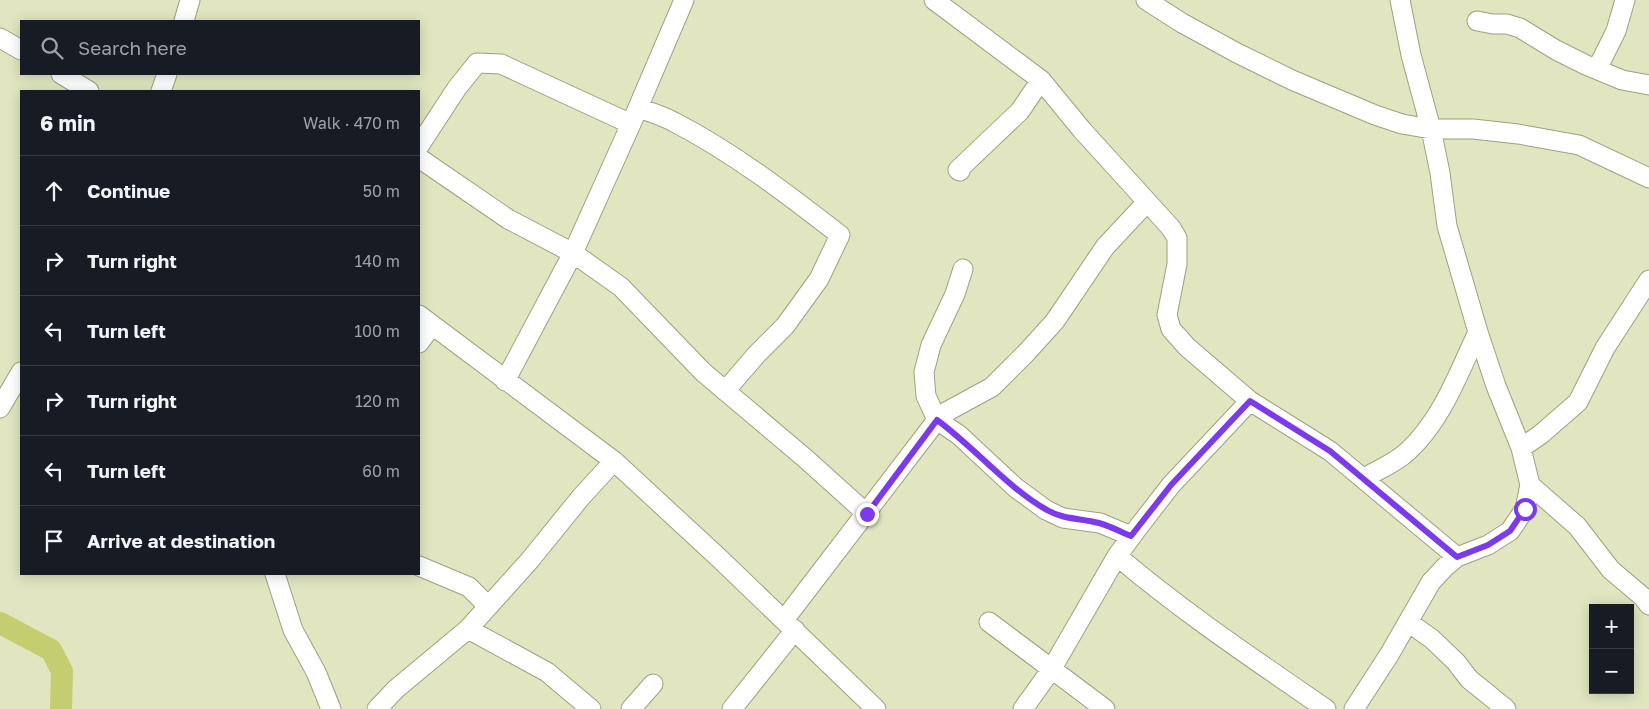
<!DOCTYPE html>
<html lang="en">
<head>
<meta charset="utf-8">
<style>
	:root { --surface:#171b24; --page:#20242c; --text:#f1f3f6; --muted:#9ea1a6; --line:#363941 }
	body { margin:0; font-family:"Golos Text",sans-serif; background:var(--page); color:var(--text) }
	.controls { position:absolute; right:15px; bottom:15px; display:grid; overflow:hidden; border-radius:0px; box-shadow:0 2px 12px #0003 }
	.controls button { width:45px; height:45px; display:grid; place-items:center; padding:0; border:0; border-bottom:1px solid var(--line); background:var(--surface); color:var(--text); font:25px sans-serif }
	.stop { position:absolute; width:15px; height:15px; margin:-11px; border:4px solid #7c3aed; border-radius:50%; background:#fff }
	.stop.end { background:#7c3aed; border-color:#fff; box-shadow:0 1px 5px #0008 }
	.list { margin:0; padding:0; list-style:none }
	h2 { display:flex; justify-content:space-between; align-items:center; height:65px; margin:0; padding:0 20px; font-size:21px }
	h2 small { font-size:16px; font-weight:400; color:var(--muted) }
	.list li { display:grid; grid-template-columns:32px 1fr auto; gap:15px; align-items:center; box-sizing:border-box; height:70px; padding:0 20px; border-top:1px solid var(--line) }
	.list b { display:block; font-size:19px; white-space:nowrap }
	.list em { font-size:16px; font-style:normal; color:var(--muted) }
	.icon { flex:none; width:28px; height:28px; fill:none; stroke:currentColor; stroke-width:2; stroke-linecap:round; stroke-linejoin:round }
	.map { position:relative; flex:none; width:1649px; height:709px; overflow:hidden }
	.search { position:absolute; background:var(--surface); box-shadow:0 2px 12px #0003; left:20px; top:20px; width:400px; height:55px; display:flex; align-items:center; gap:12px; box-sizing:border-box; padding:0 18px; border-radius:0px; color:var(--muted); font-size:19px }
	.panel { position:absolute; background:var(--surface); box-shadow:0 2px 12px #0003; left:20px; top:90px; width:400px; height:485px; border-radius:0px }
	.map>svg:first-child { display:block }
</style>
</head>
<body>
<div class="map">
<svg width="1649" height="709" viewBox="0 0 1649 709">
	<rect width="100%" height="100%" fill="#e1e6c1"/>
	<g fill="none" stroke-linecap="round" stroke-linejoin="round">
		<path stroke="#c4cd6f" stroke-width="22" d="M0 623 51 650 62 671 61 709"/>
		<g stroke="#9da17e" stroke-width="21">
			<path id="minor" d="M934 0 1041 80 1082 130 1171 228 1177 238V264L1167 315 1171 329 1187 347 1250 401 1330 451 1457 557
				M1146 0 1182 23 1237 53 1292 80 1375 115 1402 124 1431 129H1473L1518 134 1579 145 1649 178
				M184 21 190 0
				M1477 21 1493 24H1507L1520 28 1556 50 1586 65 1622 80 1649 85
				M0 38 21 50
				M1597 69 1616 31 1625 0
				M61 74 89 91
				M161 91 167 74
				M638 108C650 112 663 116 674 122 734 153 787 194 840 235L819 279 785 326 757 354 725 391
				M419 146 457 88 477 63 501 64 631 124
				M419 158 508 219 573 253 621 287 703 372 806 459 867 514
				M960 171 958 170 1020 111 1041 80
				M963 269 955 294 931 345 924 372 926 396 937 420 959 435 1016 488 1046 510 1063 518 1100 523 1131 536
				M419 315 614 461 719 558 876 709
				M419 343 432 325
				M505 381 573 253 631 124 684 0
				M0 408 21 372
				M1521 448 1540 435 1578 402 1605 348 1649 280
				M1364 478C1378 470 1395 463 1407 452 1442 420 1458 374 1478 332
				M1530 485 1577 526 1611 570 1643 597 1649 605
				M1117 556C1183 612 1255 660 1326 709
				M419 566 469 587 488 606
				M275 574 293 630 316 672 331 709
				M784 620 937 420 946 412 992 387 1027 352 1055 321 1105 247 1147 202
				M989 622 1105 709
				M1408 622 1432 639 1456 662 1469 679 1506 709
				M468 629 547 672 591 709
				M377 709 396 689 468 629 530 560 581 497 614 461
				M631 709 653 684
				M732 709 795 630
				M1023 709 1051 670 1117 556 1140 525 1171 485 1250 401
				M1354 709 1389 655 1431 582 1445 567 1457 557 1488 545 1510 531 1525 509 1530 485 1521 448 1496 386 1478 332 1447 226 1440 173 1431 129 1411 55 1400 0"/>
		</g>
		<use href="#minor" stroke="#fff" stroke-width="19"/>
	</g>
	<g fill="none" stroke-linecap="round" stroke-linejoin="round">
		<path stroke="#7c3aed" stroke-width="6" d="M867 514 937 420C974 447 1009 489 1047 510 1064 520 1081 518 1099 523 1110 526 1121 532 1131 536L1171 485 1250 401 1330 451 1457 557 1488 545 1510 531 1525 509"/>
	</g>
</svg>
<div class="controls">
<button>+</button>
<button>−</button>
</div>
<div class="stop" style="left:1525px;top:509px"></div>
<div class="stop end" style="left:867px;top:514px"></div>
<div class="search"><svg class="icon" aria-label="search" viewBox="0 0 24 24"><circle cx="10" cy="10" r="6"/><path d="M15 15l6 6"/></svg>Search here</div>
<section class="panel">
<h2>6 min<small>Walk · 470 m</small></h2>
<ul class="list">
<li><svg class="icon" aria-label="ahead" viewBox="0 0 24 24"><path d="M12 20V5M6 11l6-6 6 6"/></svg><div><b>Continue</b></div><em>50 m</em></li>
<li><svg class="icon" aria-label="right" viewBox="0 0 24 24"><path d="M7 20v-9h11M14 6l5 5-5 5"/></svg><div><b>Turn right</b></div><em>140 m</em></li>
<li><svg class="icon" aria-label="left" viewBox="0 0 24 24"><path d="M17 20v-9H6M10 6l-5 5 5 5"/></svg><div><b>Turn left</b></div><em>100 m</em></li>
<li><svg class="icon" aria-label="right" viewBox="0 0 24 24"><path d="M7 20v-9h11M14 6l5 5-5 5"/></svg><div><b>Turn right</b></div><em>120 m</em></li>
<li><svg class="icon" aria-label="left" viewBox="0 0 24 24"><path d="M17 20v-9H6M10 6l-5 5 5 5"/></svg><div><b>Turn left</b></div><em>60 m</em></li>
<li><svg class="icon" aria-label="arrive" viewBox="0 0 24 24"><path d="M6 21V4h12l-3 4 3 4H6"/></svg><div><b>Arrive at destination</b></div></li>
</ul>
</section>
</div>
</body>
</html>
